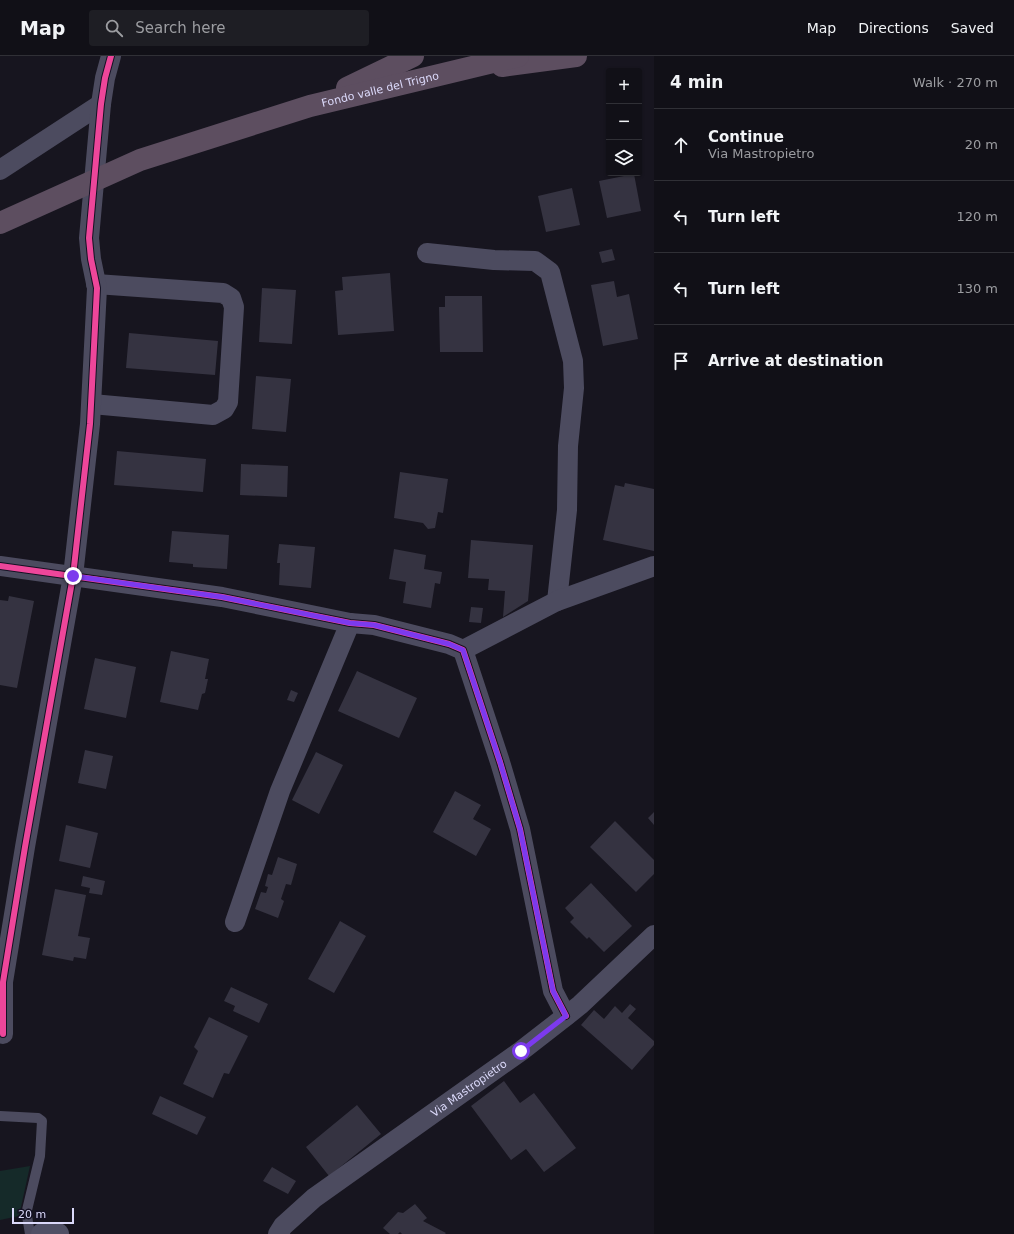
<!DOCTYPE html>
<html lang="en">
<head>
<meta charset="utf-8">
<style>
	:root { --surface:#111017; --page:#1e1e24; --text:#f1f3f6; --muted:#9c9da1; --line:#303036 }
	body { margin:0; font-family:"DejaVu Sans",sans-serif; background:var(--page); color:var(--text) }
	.controls { position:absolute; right:12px; top:12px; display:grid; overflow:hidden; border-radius:4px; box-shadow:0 1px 3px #0004 }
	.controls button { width:36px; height:36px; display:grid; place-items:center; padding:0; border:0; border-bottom:1px solid var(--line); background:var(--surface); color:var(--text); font:20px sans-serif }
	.scale { position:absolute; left:12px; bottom:10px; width:62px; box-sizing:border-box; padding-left:4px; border:2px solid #dbd9fa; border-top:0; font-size:11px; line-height:14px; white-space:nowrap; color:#dbd9fa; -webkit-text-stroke:3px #141123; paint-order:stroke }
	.stop { position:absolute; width:12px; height:12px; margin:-9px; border:3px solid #7c3aed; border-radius:50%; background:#fff }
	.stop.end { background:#7c3aed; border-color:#fff; box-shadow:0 1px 4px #0008 }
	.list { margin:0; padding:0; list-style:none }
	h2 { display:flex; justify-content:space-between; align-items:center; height:52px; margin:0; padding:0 16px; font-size:17px }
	h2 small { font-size:13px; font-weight:400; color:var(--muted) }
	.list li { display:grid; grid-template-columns:26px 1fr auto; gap:12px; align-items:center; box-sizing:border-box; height:72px; padding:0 16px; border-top:1px solid var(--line) }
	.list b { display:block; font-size:15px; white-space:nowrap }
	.list p { margin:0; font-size:13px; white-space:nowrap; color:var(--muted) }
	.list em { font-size:13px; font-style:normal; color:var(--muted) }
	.icon { flex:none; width:22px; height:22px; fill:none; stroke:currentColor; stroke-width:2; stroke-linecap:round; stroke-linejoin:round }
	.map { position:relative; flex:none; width:654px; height:1178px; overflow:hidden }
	header { display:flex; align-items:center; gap:24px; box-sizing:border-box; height:56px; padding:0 20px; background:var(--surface); border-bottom:1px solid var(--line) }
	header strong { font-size:19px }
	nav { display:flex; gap:22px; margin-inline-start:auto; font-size:14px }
	.search { width:280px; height:36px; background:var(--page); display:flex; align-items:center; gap:10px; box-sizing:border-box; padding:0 14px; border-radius:4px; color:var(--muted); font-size:15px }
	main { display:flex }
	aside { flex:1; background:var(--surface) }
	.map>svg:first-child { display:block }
</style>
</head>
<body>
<header>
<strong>Map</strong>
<div class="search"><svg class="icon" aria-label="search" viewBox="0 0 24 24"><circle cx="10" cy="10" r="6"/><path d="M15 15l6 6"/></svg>Search here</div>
<nav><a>Map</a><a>Directions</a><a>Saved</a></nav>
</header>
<main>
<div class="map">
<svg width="654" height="1178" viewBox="0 0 654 1178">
	<rect width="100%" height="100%" fill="#17151f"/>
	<path fill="#152a29" d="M30 1110 19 1160 0 1164V1115Z"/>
	<path fill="#353341" d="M634 118 641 155 607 162 599 125Z
		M572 132 580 169 546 176 538 140Z
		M612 193 615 204 602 207 599 196Z
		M390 217 394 275 338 279 335 235 343 234 342 221Z
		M614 225 617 241 629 238 638 283 603 290 591 229Z
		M262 232 296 234 292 288 259 286Z
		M445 240H482L483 296H440L439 251H445Z
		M129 277 218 285 215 319 126 312Z
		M256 320 291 323 286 376 252 373Z
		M117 395 206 403 203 436 114 429Z
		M241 408 288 410 287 441 240 439Z
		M400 416 448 423 443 457 438 456 435 472 428 473 423 467 394 462Z
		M625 427 654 433V495L603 484 615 429 624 431Z
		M172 475 229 479 227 513 193 511V508L169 506Z
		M471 484 533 489 528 545 503 561 505 535 488 534 489 523 468 522Z
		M279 488 315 491 311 532 279 529 280 507H277Z
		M394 493 426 499 424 513 442 516 440 528 435 527 431 552 403 547 406 526 389 523Z
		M9 540 34 545 17 632 0 629V544L8 545Z
		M471 551 483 552 481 567 469 566Z
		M171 595 209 603 205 623H208L205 637 202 638 198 654 160 646Z
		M95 602 136 611 126 662 84 653Z
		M357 615 417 642 399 682 338 655Z
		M291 634 298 637 294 646 287 644Z
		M85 694 113 700 106 733 78 727Z
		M316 696 343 709 319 758 292 744Z
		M455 735 481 749 473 763 491 773 476 800 433 776Z
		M654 756V769L648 762Z
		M615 765 654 804V818L636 836 590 791Z
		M66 769 98 777 90 812 59 805Z
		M278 801 297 808 291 829 286 828 281 843 284 845 278 862 255 853 261 836 266 837 268 831 265 830 268 818 272 819Z
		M83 820 105 825 102 839 89 837 90 832 81 830Z
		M591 827 632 870 604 896 589 881 587 883 570 866 574 862 565 852Z
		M55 833 86 839 78 880 90 882 86 903 74 901 73 905 42 899Z
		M340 865 366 880 334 937 308 923Z
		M231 931 268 948 259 967 233 955 235 950 224 945Z
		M630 948 636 953 628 962 654 985V989L632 1014 581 969 594 954 604 963 615 950 622 957Z
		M209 961 248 980 229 1018 224 1017 213 1042 183 1028 198 995 194 991Z
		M504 1025 520 1047 534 1037 576 1092 544 1116 526 1093 511 1104 471 1050Z
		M160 1040 206 1061 197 1079 152 1058Z
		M357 1049 381 1078 329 1120 306 1091Z
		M272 1111 296 1125 288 1138 263 1125Z
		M415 1148 427 1162 423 1165 446 1177 445 1178H402L400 1176 398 1178H390L383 1172 398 1156 403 1157Z"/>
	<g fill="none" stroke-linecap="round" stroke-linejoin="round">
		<path stroke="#4c4b5f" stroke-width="10" d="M0 1060 38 1062 42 1065 40 1100 27 1154V1160L30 1178"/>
		<g stroke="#4c4b5f" stroke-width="20">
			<path d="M0 114 101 48"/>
			<path d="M427 197 494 204 535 205 550 216 573 305 574 332 568 390 567 454 557 545"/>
			<path d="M92 348 213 359 224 353 228 346 234 251 231 242 223 237 96 228"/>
			<path d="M0 510 222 541 350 567 374 569 449 588 463 594 500 706 520 773 553 935 566 960"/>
			<path d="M463 594 557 545 654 510"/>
			<path d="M235 866 280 735 350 567"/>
			<path d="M3 978V926L25 791 73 520 90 368 97 232 91 203 89 182 101 48 105 22 111 0"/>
			<path id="s1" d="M278 1178 283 1170 314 1142 521 995 566 960 580 949 654 879"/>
		</g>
		<path stroke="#505065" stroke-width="22" d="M42 1178H58"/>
		<g stroke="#5d4e60" stroke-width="22">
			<path d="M502 10 576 0"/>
			<path d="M347 32 413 0"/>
			<path id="s2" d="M0 167 140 104 310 50 518 0"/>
		</g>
		<g stroke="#141123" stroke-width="8">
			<path id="cycleway" d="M0 510 222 541 350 567 374 569 449 588 463 594 500 706 520 773 553 935 566 960
				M3 978V926L25 791 73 520 90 368 97 232 91 203 89 182 101 48 105 22 111 0"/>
		</g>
		<use href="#cycleway" stroke="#ed469a" stroke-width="6"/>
	</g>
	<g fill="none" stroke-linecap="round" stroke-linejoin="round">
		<path stroke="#7c3aed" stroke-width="5" d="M73 520 222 541 350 567 374 569 449 588 463 594 500 706 520 773 553 935 566 960 521 995"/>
	</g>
	<g text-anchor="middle" stroke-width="3" stroke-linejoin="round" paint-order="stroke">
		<g font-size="11" fill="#dbd9fa" stroke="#141123">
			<text dy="4" stroke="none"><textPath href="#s2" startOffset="404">Fondo valle del Trigno</textPath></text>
			<text dy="4" stroke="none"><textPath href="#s1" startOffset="241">Via Mastropietro</textPath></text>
		</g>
	</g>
</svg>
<div class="controls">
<button>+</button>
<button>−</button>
<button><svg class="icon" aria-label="layers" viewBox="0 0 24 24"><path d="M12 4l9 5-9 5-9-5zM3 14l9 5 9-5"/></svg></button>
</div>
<div class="scale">20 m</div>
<div class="stop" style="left:521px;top:995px"></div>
<div class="stop end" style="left:73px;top:520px"></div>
</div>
<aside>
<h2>4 min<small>Walk · 270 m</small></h2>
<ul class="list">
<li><svg class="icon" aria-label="ahead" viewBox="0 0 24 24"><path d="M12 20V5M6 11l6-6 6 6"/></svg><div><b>Continue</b><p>Via Mastropietro</p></div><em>20 m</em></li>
<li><svg class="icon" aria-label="left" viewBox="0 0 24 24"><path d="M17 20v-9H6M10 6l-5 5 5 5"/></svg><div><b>Turn left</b></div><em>120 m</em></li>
<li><svg class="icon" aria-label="left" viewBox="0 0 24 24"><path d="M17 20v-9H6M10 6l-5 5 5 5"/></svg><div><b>Turn left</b></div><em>130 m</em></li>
<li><svg class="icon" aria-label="arrive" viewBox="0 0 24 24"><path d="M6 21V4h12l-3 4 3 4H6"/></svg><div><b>Arrive at destination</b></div></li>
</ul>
</aside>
</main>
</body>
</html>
